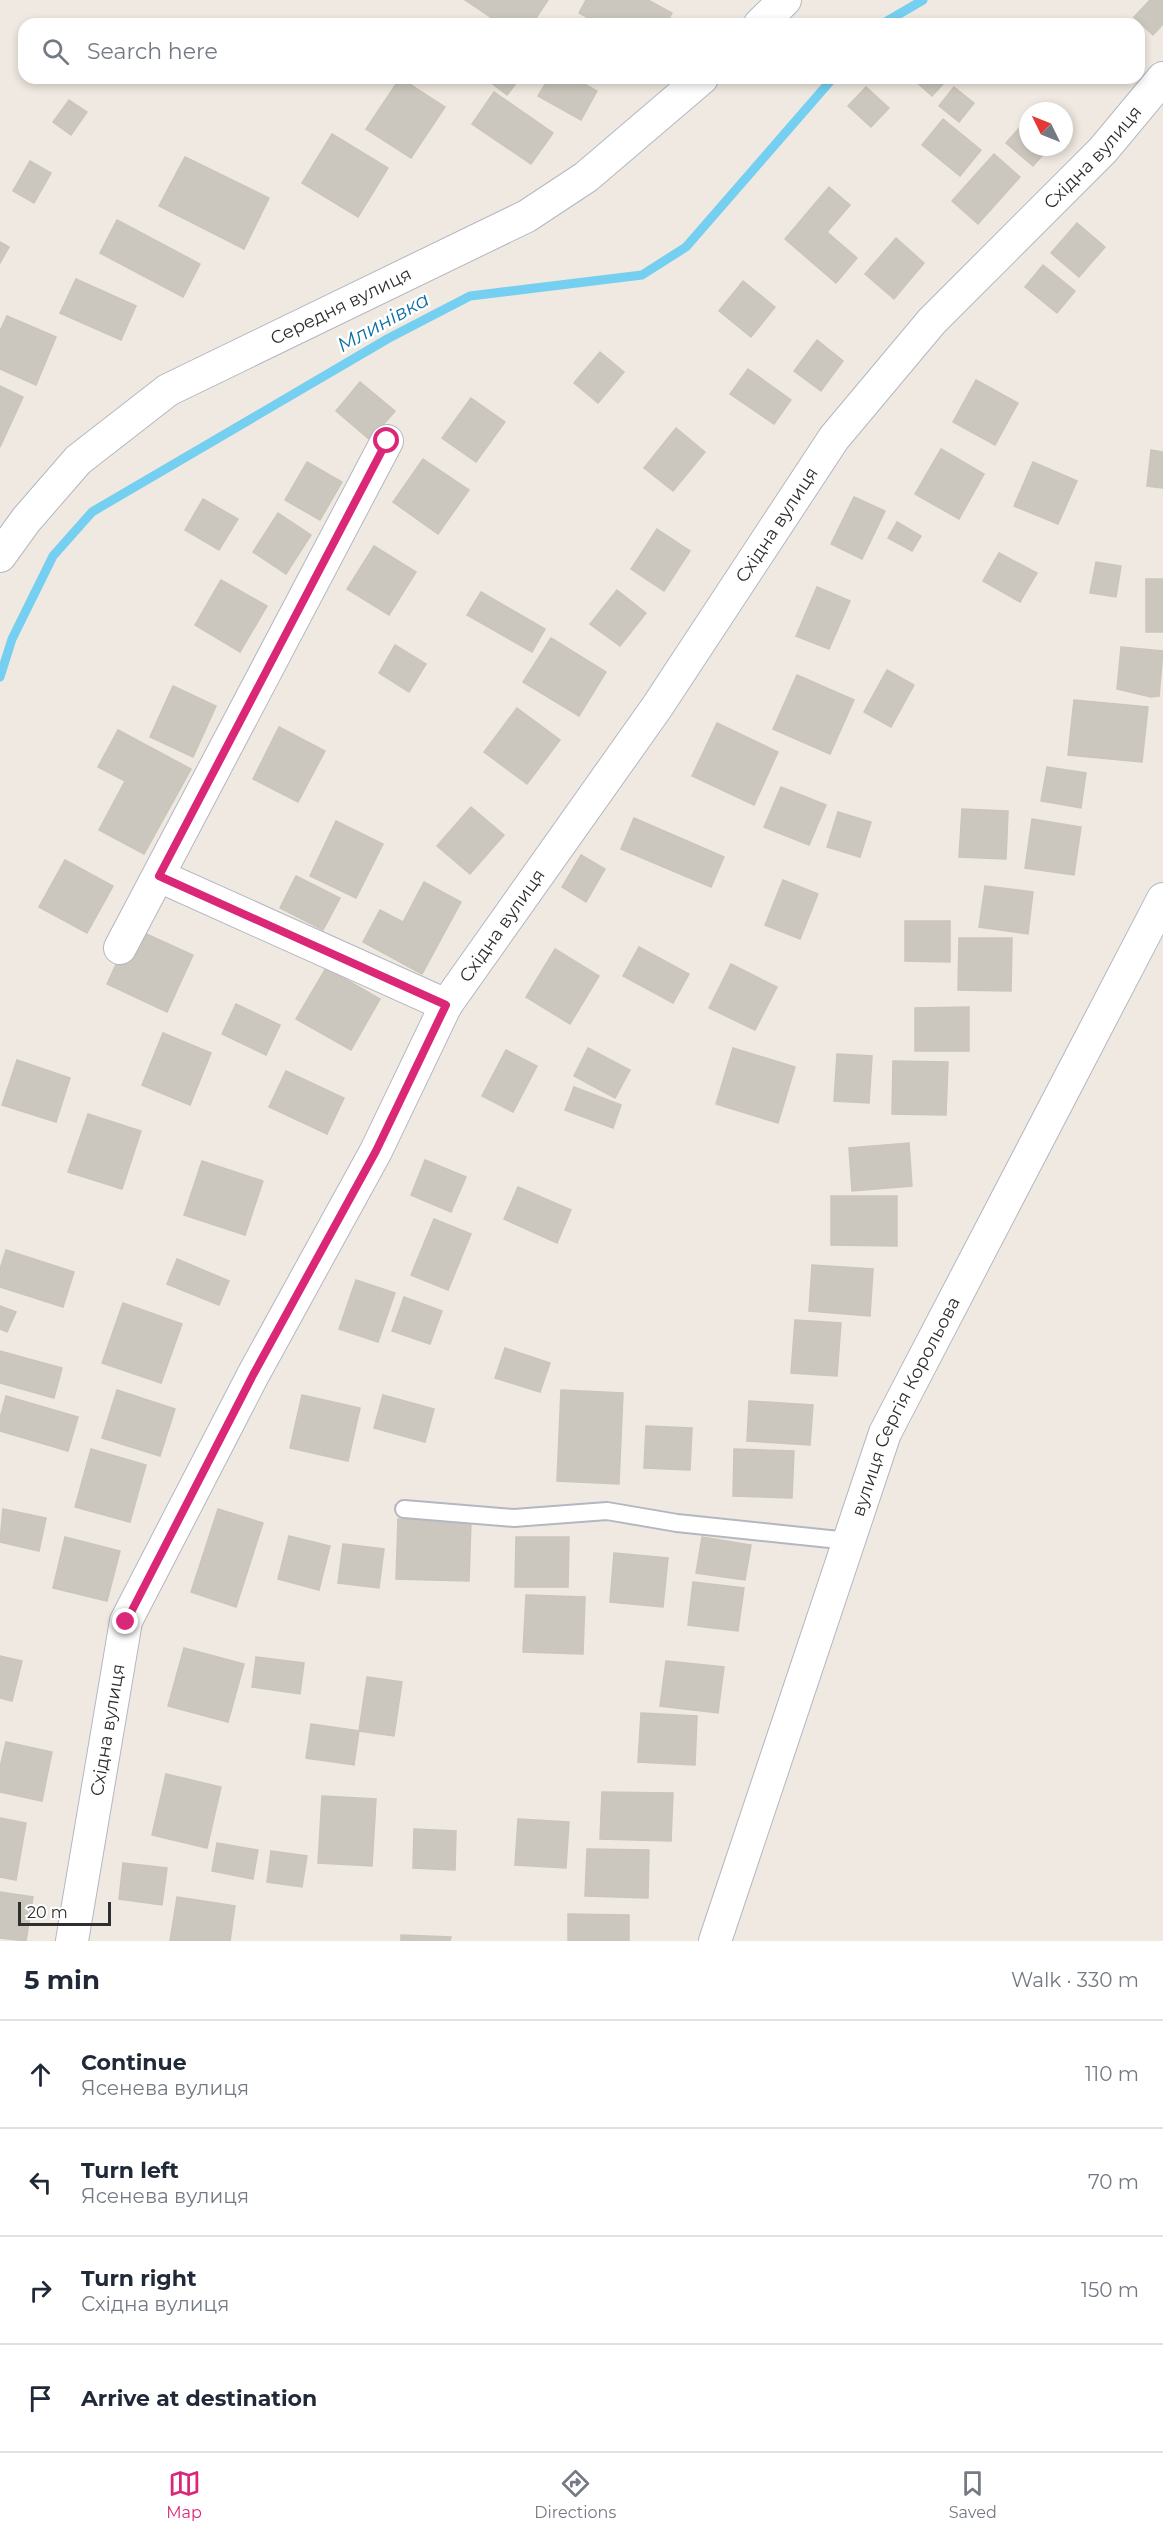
<!DOCTYPE html>
<html lang="en">
<head>
<meta charset="utf-8">
<style>
	:root { --surface:#fff; --page:#f2f2f3; --text:#1f2937; --muted:#747a83; --line:#e0e1e3; --accent:#db2777 }
	body { margin:0; font-family:Montserrat,sans-serif; background:var(--page); color:var(--text) }
	.compass { position:absolute; left:1019px; top:102px; width:54px; height:54px; border-radius:50%; background:var(--surface); box-shadow:0 3px 9px #0003; rotate:313deg }
	.scale { position:absolute; left:18px; bottom:15px; width:93px; box-sizing:border-box; padding-left:6px; border:3px solid #2e2e2e; border-top:0; font-size:16px; line-height:21px; white-space:nowrap; color:#2e2e2e; -webkit-text-stroke:4px #fff; paint-order:stroke }
	.stop { position:absolute; width:18px; height:18px; margin:-14px; border:4px solid #db2777; border-radius:50%; background:#fff }
	.stop.end { background:#db2777; border-color:#fff; box-shadow:0 2px 6px #0008 }
	.list { margin:0; padding:0; list-style:none }
	h2 { display:flex; justify-content:space-between; align-items:center; height:78px; margin:0; padding:0 24px; font-size:26px }
	h2 small { font-size:20px; font-weight:400; color:var(--muted) }
	.list li { display:grid; grid-template-columns:39px 1fr auto; gap:18px; align-items:center; box-sizing:border-box; height:108px; padding:0 24px; border-top:2px solid var(--line) }
	.list b { display:block; font-size:22px; white-space:nowrap }
	.list p { margin:0; font-size:20px; white-space:nowrap; color:var(--muted) }
	.list em { font-size:20px; font-style:normal; color:var(--muted) }
	.icon { flex:none; width:33px; height:33px; fill:none; stroke:currentColor; stroke-width:2; stroke-linecap:round; stroke-linejoin:round }
	.map { position:relative; flex:none; width:1163px; height:1941px; overflow:hidden }
	.search { position:absolute; background:var(--surface); box-shadow:0 3px 9px #0003; left:18px; right:18px; top:18px; height:66px; display:flex; align-items:center; gap:15px; box-sizing:border-box; padding:0 21px; border-radius:18px; color:var(--muted); font-size:22px }
	.sheet { height:510px; background:var(--surface) }
	nav { display:flex; justify-content:space-around; align-items:center; box-sizing:border-box; height:84px; border-top:2px solid var(--line); background:var(--surface); font-size:16px; color:var(--muted) }
	nav a { display:grid; justify-items:center; gap:3px }
	nav .on { color:var(--accent) }
	.map>svg:first-child { display:block }
</style>
</head>
<body>
<div class="map">
<svg width="1163" height="1941" viewBox="0 0 1163 1941">
	<rect width="100%" height="100%" fill="#efe9e1"/>
	<g fill="none" stroke-linecap="round" stroke-linejoin="round">
		<path stroke="#75cff0" stroke-width="9" d="M882 24 923 0
			M0 677 12 639 53 556 92 512 389 338 470 296 642 275 686 247 833 78"/>
	</g>
	<path fill="#cbc7bf" stroke="#cbc5ba" stroke-width="1.5" d="M465 0H548L532 24H501Z
		M586 0H648L672 13 666 24H599L579 13Z
		M1150 0H1163V24L1153 35 1134 17Z
		M400 78 445 107 411 158 366 129Z
		M485 78H520L507 95Z
		M549 78H574L597 91 581 120 538 96Z
		M912 78H936L943 84 932 96Z
		M866 87 889 108 871 127 848 106Z
		M954 87 974 103 959 122 939 106Z
		M494 92 553 133 531 164 472 124Z
		M69 100 87 112 71 135 53 122Z
		M1028 118V147H1050L1033 166 1006 143Z
		M943 119 981 150 960 176 922 145Z
		M332 134 388 168 358 217 302 183Z
		M994 154 1020 177 978 224 952 201Z
		M185 157 269 198 244 249 159 206Z
		M30 161 51 173 34 203 13 191Z
		M829 187 850 205 827 232 857 258 836 283 785 239Z
		M117 220 200 264 183 297 100 253Z
		M1077 223 1105 247 1079 277 1051 253Z
		M896 238 924 263 894 299 865 274Z
		M0 242 9 247 0 263Z
		M1043 265 1075 291 1057 313 1025 287Z
		M76 279 136 306 121 340 60 313Z
		M743 281 775 307 751 337 719 311Z
		M7 316 56 337 36 385 0 369V331Z
		M817 340 843 361 821 391 794 371Z
		M600 352 624 372 598 403 574 383Z
		M748 369 791 400 774 424 730 394Z
		M976 380 1018 403 995 445 953 422Z
		M360 382 395 411 370 440 336 411Z
		M0 386 23 397 0 447Z
		M471 398 505 422 476 462 442 438Z
		M676 428 705 452 673 491 644 468Z
		M941 449 984 474 959 519 915 494Z
		M1151 450 1163 452V488L1147 486Z
		M423 459 469 490 438 534 393 502Z
		M307 462 342 482 320 520 285 500Z
		M1033 462 1077 481 1058 524 1014 506Z
		M854 497 885 511 862 559 831 544Z
		M203 499 238 519 219 550 185 530Z
		M278 513 311 535 286 574 253 552Z
		M897 522 921 536 912 551 888 538Z
		M657 529 690 551 664 591 631 569Z
		M374 546 416 572 389 615 347 589Z
		M999 553 1037 573 1020 602 983 581Z
		M1096 562 1121 566 1116 597 1090 593Z
		M1146 579H1163V632H1146Z
		M221 580 267 606 240 652 195 625Z
		M817 587 850 601 829 649 796 636Z
		M617 590 646 613 620 646 590 624Z
		M481 592 545 629 532 652 467 615Z
		M551 638 606 672 579 716 523 682Z
		M395 645 426 664 409 692 379 673Z
		M1121 647 1163 651 1159 696 1151 697 1117 689Z
		M887 670 914 685 891 727 864 712Z
		M797 675 854 700 830 754 773 729Z
		M173 686 216 706 193 757 150 737Z
		M1074 700 1148 707 1142 762 1068 755Z
		M517 708 560 740 527 784 484 752Z
		M717 723 778 752 754 805 692 776Z
		M279 727 325 751 298 802 253 779Z
		M118 730 191 769 144 854 99 830 125 781 98 767Z
		M1047 767 1086 773 1081 808 1041 801Z
		M781 787 826 805 809 845 764 827Z
		M471 807 504 835 470 874 437 846Z
		M962 809 1008 811 1006 859 959 857Z
		M838 812 871 822 860 857 827 847Z
		M634 818 724 857 711 887 621 849Z
		M1032 819 1081 827 1074 875 1025 868Z
		M336 821 383 844 356 898 310 876Z
		M581 855 605 869 586 902 562 887Z
		M65 860 113 886 87 933 39 907Z
		M296 876 340 898 323 930 280 908Z
		M783 880 818 894 800 939 765 925Z
		M424 882 461 902 422 974 363 942 380 910 403 922Z
		M985 886 1033 892 1028 934 979 927Z
		M905 921H950V962L905 961Z
		M133 928 193 955 167 1012 107 984Z
		M959 938H1012L1011 991 958 990Z
		M639 947 689 974 673 1003 623 976Z
		M555 949 599 976 570 1024 526 997Z
		M731 964 777 987 755 1030 709 1008Z
		M326 968 380 999 351 1050 296 1019Z
		M236 1004 280 1025 266 1055 222 1034Z
		M969 1007V1051H915V1008Z
		M163 1033 211 1053 190 1105 142 1085Z
		M588 1048 630 1070 615 1098 574 1076Z
		M733 1048 795 1067 778 1123 716 1104Z
		M506 1050 537 1066 513 1112 482 1096Z
		M837 1054 872 1056 869 1103 834 1101Z
		M17 1060 70 1078 56 1122 2 1105Z
		M893 1061 948 1062 946 1115 892 1114Z
		M286 1071 344 1098 327 1134 269 1107Z
		M574 1087 621 1105 613 1128 565 1110Z
		M88 1114 141 1131 122 1189 68 1172Z
		M909 1143 912 1186 852 1191 849 1148Z
		M425 1160 466 1177 451 1212 411 1195Z
		M202 1161 263 1181 245 1235 184 1215Z
		M518 1187 571 1210 557 1243 504 1219Z
		M831 1196H897V1246L831 1245Z
		M434 1219 471 1234 448 1290 411 1275Z
		M6 1250 74 1272 63 1307 0 1287V1269Z
		M177 1259 229 1281 219 1305 167 1284Z
		M812 1265 873 1269 870 1316 809 1311Z
		M356 1280 395 1293 378 1342 339 1329Z
		M404 1297 442 1311 430 1344 392 1331Z
		M123 1303 182 1324 161 1383 102 1363Z
		M0 1306 16 1312 7 1332 0 1329Z
		M795 1320 841 1323 837 1376 791 1373Z
		M505 1348 550 1363 540 1392 495 1378Z
		M0 1351 62 1368 54 1398 0 1383Z
		M117 1390 175 1409 160 1456 102 1438Z
		M561 1390 623 1393 619 1484 557 1481Z
		M302 1395 360 1408 348 1461 290 1448Z
		M383 1395 434 1409 425 1442 374 1428Z
		M6 1396 78 1417 68 1451 0 1431V1418Z
		M749 1401 813 1405 810 1445 747 1441Z
		M646 1426 692 1428 690 1470 644 1468Z
		M91 1449 146 1465 130 1522 75 1507Z
		M734 1449 794 1451 792 1498 733 1496Z
		M3 1509 46 1518 39 1551 0 1542Z
		M218 1509 263 1523 236 1607 191 1592Z
		M398 1519 471 1521 469 1581 396 1579Z
		M289 1536 330 1546 319 1590 278 1579Z
		M65 1537 120 1551 107 1601 53 1588Z
		M516 1537H569L568 1587H515Z
		M702 1537 751 1545 745 1580 696 1573Z
		M343 1544 384 1549 379 1588 338 1583Z
		M614 1553 668 1558 663 1607 610 1602Z
		M693 1582 744 1588 738 1631 688 1625Z
		M526 1595 585 1597 583 1654 523 1652Z
		M184 1648 244 1664 228 1722 168 1706Z
		M0 1656 22 1661 12 1701 0 1698Z
		M256 1657 304 1663 300 1694 252 1687Z
		M666 1661 724 1667 718 1713 660 1706Z
		M367 1677 402 1682 394 1736 359 1731Z
		M641 1713 697 1716 695 1765 638 1762Z
		M311 1724 359 1731 354 1765 306 1758Z
		M6 1742 52 1752 42 1801 0 1792V1767Z
		M166 1774 221 1787 207 1848 152 1835Z
		M602 1792 673 1793 671 1841 600 1839Z
		M322 1796 376 1799 372 1866 318 1863Z
		M0 1818 26 1823 16 1880 0 1877Z
		M518 1819 569 1822 566 1868 515 1865Z
		M414 1829 456 1831 455 1870 413 1868Z
		M217 1843 258 1850 253 1879 212 1871Z
		M587 1849 649 1850 648 1898 585 1896Z
		M271 1851 307 1856 302 1887 267 1882Z
		M123 1863 167 1868 162 1905 119 1899Z
		M0 1892 33 1897 26 1941 0 1938Z
		M177 1897 235 1906 230 1941H170Z
		M568 1914 629 1915V1941H568Z
		M401 1935 451 1937 450 1941H401Z"/>
	<g fill="none" stroke-linecap="round" stroke-linejoin="round">
		<g stroke="#b4b7c1" stroke-width="20">
			<path id="lane" d="M404 1509 514 1518 607 1511 677 1523 849 1541"/>
		</g>
		<g stroke="#b4b7c1" stroke-width="34">
			<g id="street">
				<path d="M760 24 785 0"/>
				<path id="s1" d="M0 556 26 520 78 460 168 390 527 216 586 177 702 78"/>
				<path d="M159 876 446 1005"/>
				<path d="M120 948 387 441"/>
				<path id="s2" d="M72 1941 126 1621 253 1375 376 1151 446 1005 657 707 834 438 932 321 1103 150 1163 78"/>
				<path id="s3" d="M715 1941 885 1433 1163 899"/>
			</g>
		</g>
		<use href="#lane" stroke="#fff" stroke-width="16"/>
		<use href="#street" stroke="#fff" stroke-width="32"/>
	</g>
	<g fill="none" stroke-linecap="round" stroke-linejoin="round">
		<path stroke="#db2777" stroke-width="8" d="M126 1622 253 1375 376 1151 446 1005 159 876 387 441"/>
	</g>
	<g text-anchor="middle" stroke-width="5" stroke-linejoin="round" paint-order="stroke">
		<g font-size="18" fill="#2e2e2e" stroke="#fff">
			<text dy="6" stroke="none"><textPath href="#s2" startOffset="2088">Східна вулиця</textPath></text>
			<text dy="6" stroke="none"><textPath href="#s1" startOffset="430">Середня вулиця</textPath></text>
			<text dy="6" stroke="none"><textPath href="#s2" startOffset="1602">Східна вулиця</textPath></text>
			<text dy="6" stroke="none"><textPath href="#s2" startOffset="1116">Східна вулиця</textPath></text>
			<text dy="6" stroke="none"><textPath href="#s3" startOffset="568">вулиця Сергія Корольова</textPath></text>
			<text dy="6" stroke="none"><textPath href="#s2" startOffset="214">Східна вулиця</textPath></text>
		</g>
		<g font-size="20" font-style="italic" fill="#0d6fa3" stroke="#fff">
			<text transform="translate(383 322) rotate(-29)" y="7">Млинівка</text>
		</g>
	</g>
</svg>
<svg class="compass" viewBox="-18 -18 36 36"><path d="M0-13l5 13h-10z" fill="#e53935"/><path d="M0 13l5-13h-10z" fill="#747a83"/></svg>
<div class="scale">20 m</div>
<div class="stop" style="left:387px;top:441px"></div>
<div class="stop end" style="left:126px;top:1622px"></div>
<div class="search"><svg class="icon" aria-label="search" viewBox="0 0 24 24"><circle cx="10" cy="10" r="6"/><path d="M15 15l6 6"/></svg>Search here</div>
</div>
<section class="sheet">
<h2>5 min<small>Walk · 330 m</small></h2>
<ul class="list">
<li><svg class="icon" aria-label="ahead" viewBox="0 0 24 24"><path d="M12 20V5M6 11l6-6 6 6"/></svg><div><b>Continue</b><p>Ясенева вулиця</p></div><em>110 m</em></li>
<li><svg class="icon" aria-label="left" viewBox="0 0 24 24"><path d="M17 20v-9H6M10 6l-5 5 5 5"/></svg><div><b>Turn left</b><p>Ясенева вулиця</p></div><em>70 m</em></li>
<li><svg class="icon" aria-label="right" viewBox="0 0 24 24"><path d="M7 20v-9h11M14 6l5 5-5 5"/></svg><div><b>Turn right</b><p>Східна вулиця</p></div><em>150 m</em></li>
<li><svg class="icon" aria-label="arrive" viewBox="0 0 24 24"><path d="M6 21V4h12l-3 4 3 4H6"/></svg><div><b>Arrive at destination</b></div></li>
</ul>
</section>
<nav>
<a class="on"><svg class="icon" aria-label="map" viewBox="0 0 24 24"><path d="M3 6l6-2 6 2 6-2v14l-6 2-6-2-6 2zM9 4v14M15 6v14"/></svg>Map</a>
<a><svg class="icon" aria-label="directions" viewBox="0 0 24 24"><path d="M12 3l9 9-9 9-9-9zM9 14v-3h6M13 9l2 2-2 2"/></svg>Directions</a>
<a><svg class="icon" aria-label="saved" viewBox="0 0 24 24"><path d="M7 4h10v16l-5-4-5 4z"/></svg>Saved</a>
</nav>
</body>
</html>
